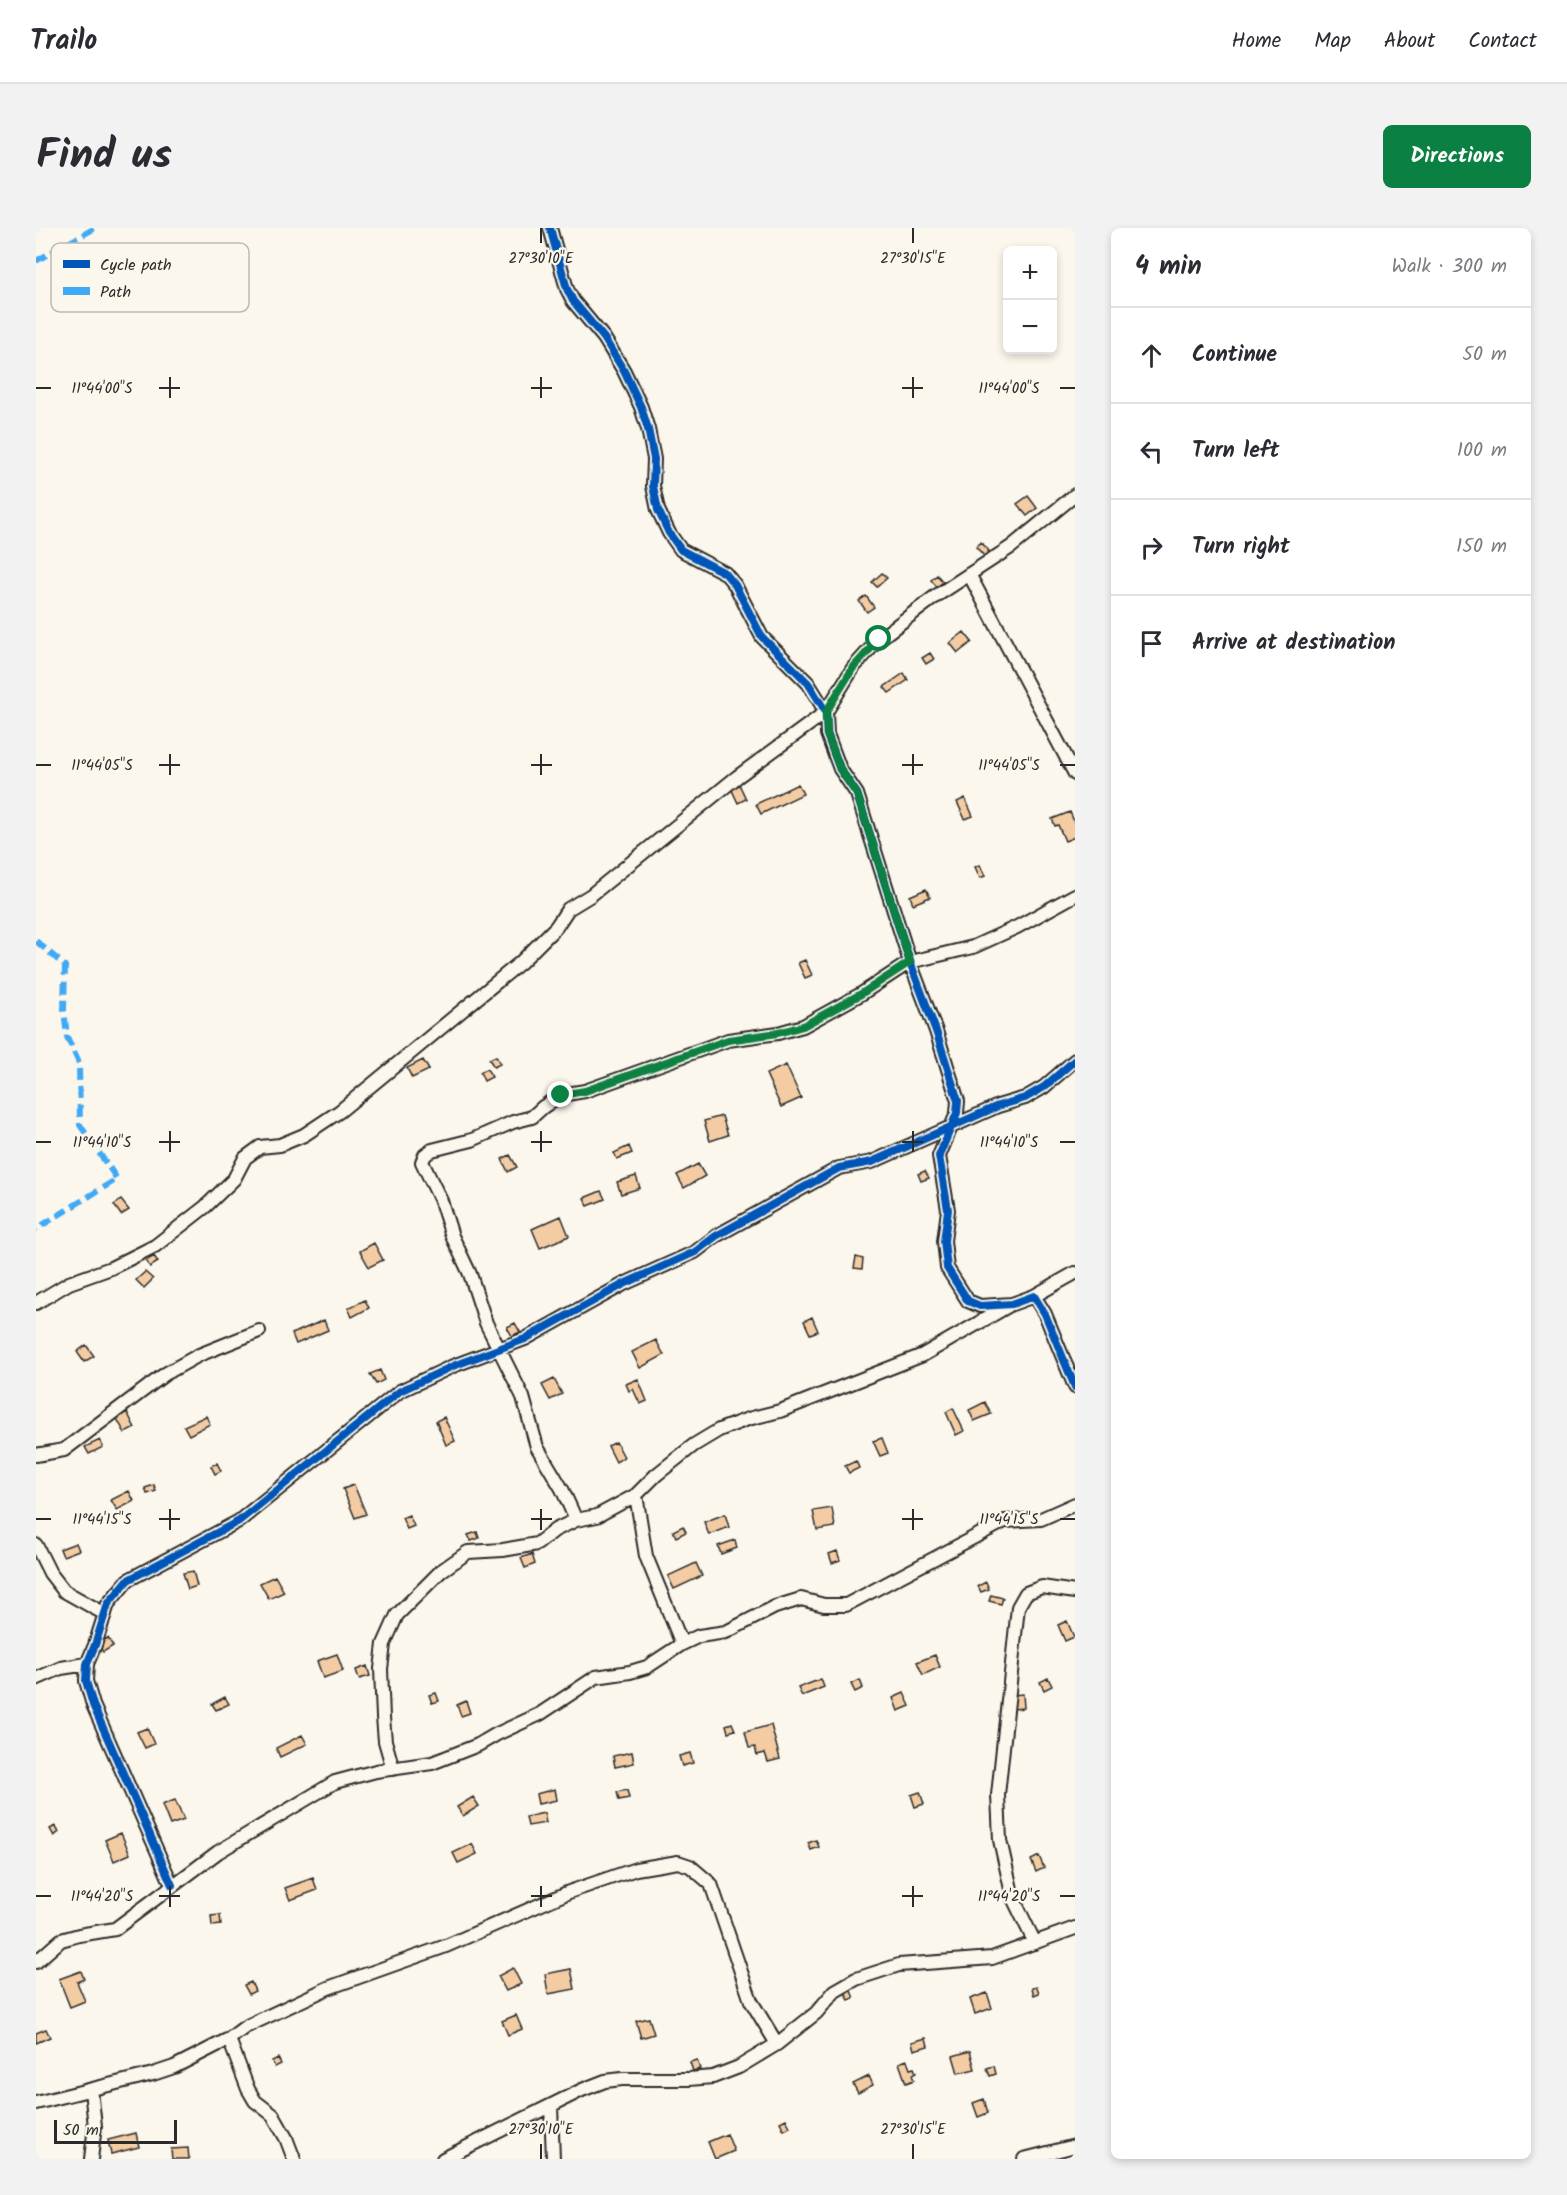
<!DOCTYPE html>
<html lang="en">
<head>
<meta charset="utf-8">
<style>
	:root { --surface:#fff; --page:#f2f2f3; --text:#2b2b33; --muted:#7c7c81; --line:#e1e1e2; --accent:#0b8043 }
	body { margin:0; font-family:Kalam,sans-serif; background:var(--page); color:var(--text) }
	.controls { position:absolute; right:18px; top:18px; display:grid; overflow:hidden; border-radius:9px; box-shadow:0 3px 9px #0003 }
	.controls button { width:54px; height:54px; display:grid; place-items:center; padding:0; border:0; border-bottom:2px solid var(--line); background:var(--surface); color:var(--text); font:30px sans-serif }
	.scale { position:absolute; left:18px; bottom:15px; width:123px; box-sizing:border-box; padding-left:6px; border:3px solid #2b2b2b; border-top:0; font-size:16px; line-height:21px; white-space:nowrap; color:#2b2b2b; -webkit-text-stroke:4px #fbf7ec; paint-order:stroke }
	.stop { position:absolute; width:18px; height:18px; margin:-14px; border:4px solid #0b8043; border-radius:50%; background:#fff }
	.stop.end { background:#0b8043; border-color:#fff; box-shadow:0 2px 6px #0008 }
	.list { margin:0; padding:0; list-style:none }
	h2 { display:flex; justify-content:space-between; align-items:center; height:78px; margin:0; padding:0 24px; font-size:26px }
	h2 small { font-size:20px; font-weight:400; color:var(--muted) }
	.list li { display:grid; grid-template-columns:39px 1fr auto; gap:18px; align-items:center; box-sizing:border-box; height:96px; padding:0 24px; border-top:2px solid var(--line) }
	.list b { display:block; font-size:22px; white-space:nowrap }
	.list em { font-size:20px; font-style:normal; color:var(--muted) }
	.icon { flex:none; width:33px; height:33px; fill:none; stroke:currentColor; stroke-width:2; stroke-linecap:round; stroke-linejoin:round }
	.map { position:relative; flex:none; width:1039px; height:1931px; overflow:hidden; border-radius:9px }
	header { display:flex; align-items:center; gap:36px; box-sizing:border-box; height:84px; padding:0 30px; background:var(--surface); border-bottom:2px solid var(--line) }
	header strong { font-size:28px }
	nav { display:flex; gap:33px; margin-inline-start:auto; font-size:21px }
	.intro { display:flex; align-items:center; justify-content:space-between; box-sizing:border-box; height:144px; padding:0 36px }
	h1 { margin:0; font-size:42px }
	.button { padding:15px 27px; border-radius:9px; background:var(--accent); color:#fff; font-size:21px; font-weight:700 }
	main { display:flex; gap:36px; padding:0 36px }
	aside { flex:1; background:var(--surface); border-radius:9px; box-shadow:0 3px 9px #0003 }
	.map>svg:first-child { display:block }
</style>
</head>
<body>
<header>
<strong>Trailo</strong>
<nav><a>Home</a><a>Map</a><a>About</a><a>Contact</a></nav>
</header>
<div class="intro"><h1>Find us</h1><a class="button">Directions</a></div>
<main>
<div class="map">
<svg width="1039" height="1931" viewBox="0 0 1039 1931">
	<rect width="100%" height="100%" fill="#fbf7ec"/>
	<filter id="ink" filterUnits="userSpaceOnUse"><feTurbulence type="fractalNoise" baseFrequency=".0167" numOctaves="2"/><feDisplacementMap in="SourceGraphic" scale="12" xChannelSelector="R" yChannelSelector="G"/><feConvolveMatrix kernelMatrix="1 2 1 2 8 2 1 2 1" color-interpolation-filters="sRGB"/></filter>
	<g filter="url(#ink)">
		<path fill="#f4cca3" stroke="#2b2b2b" stroke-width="1.5" d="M992 268 1001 280 991 288 981 276Z
			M945 314 953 323 948 328 940 319Z
			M846 345 851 350 841 359 836 354Z
			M901 347 907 354 901 359 895 352Z
			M830 368 838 379 831 384 823 373Z
			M928 404 936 414 922 425 914 415Z
			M894 425 898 431 890 436 886 430Z
			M868 445 872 452 853 465 848 459Z
			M703 556 710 571 702 575 695 560Z
			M762 556 767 566 725 586 720 576Z
			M929 570 937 588 929 591 921 574Z
			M1034 584 1039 596V609L1029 613 1022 597 1019 598 1016 591Z
			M944 637 949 648 944 650 939 639Z
			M890 661 894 669 877 676 874 668Z
			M769 732 776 747 769 750 762 735Z
			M460 828 464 836 458 839 453 831Z
			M387 832 393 842 376 850 371 840Z
			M750 837 765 870 745 879 730 846Z
			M451 841 456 849 448 853 444 844Z
			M686 888 692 907 674 913 668 893Z
			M593 918 596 925 581 931 578 925Z
			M474 927 481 939 472 944 466 931Z
			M662 936 669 948 648 960 641 947Z
			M889 943 893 950 885 953 882 946Z
			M600 948 604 960 585 966 581 954Z
			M565 963 569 971 552 978 548 970Z
			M85 972 93 982 85 987 78 977Z
			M525 988 533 1008 504 1020 496 1001Z
			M338 1015 347 1032 333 1039 324 1023Z
			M118 1028 122 1034 114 1039 110 1033Z
			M820 1029 827 1031 826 1041 818 1040Z
			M109 1044 117 1051 108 1060 100 1052Z
			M329 1072 333 1080 316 1089 312 1080Z
			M776 1089 782 1103 774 1106 768 1093Z
			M288 1092 292 1102 260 1116 256 1106Z
			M479 1095 484 1104 476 1108 471 1099Z
			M620 1112 628 1127 604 1140 596 1124Z
			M50 1117 58 1128 48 1134 41 1124Z
			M344 1142 348 1152 340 1156 334 1146Z
			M518 1151 526 1166 514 1172 506 1157Z
			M602 1151 611 1173 604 1176 597 1161 593 1163 590 1156Z
			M949 1174 955 1186 938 1193 933 1182Z
			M917 1180 928 1203 920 1207 910 1184Z
			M91 1184 99 1200 89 1205 80 1189Z
			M170 1188 174 1196 153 1207 148 1198Z
			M408 1189 419 1213 410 1217 400 1193Z
			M846 1210 852 1225 844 1228 837 1213Z
			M64 1212 67 1219 53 1226 49 1219Z
			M580 1214 588 1229 580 1234 572 1218Z
			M820 1233 823 1240 813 1245 809 1238Z
			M181 1235 185 1243 179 1246 175 1238Z
			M118 1257 120 1263 111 1266 109 1260Z
			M318 1257 330 1286 319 1290 307 1261Z
			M93 1263 98 1273 81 1282 75 1272Z
			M796 1280 799 1299 781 1302 777 1283Z
			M689 1286 693 1299 673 1307 668 1294Z
			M373 1287 378 1298 371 1301 366 1290Z
			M647 1298 650 1304 640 1309 637 1303Z
			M441 1304 443 1310 435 1313 432 1307Z
			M699 1312 701 1320 685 1326 682 1318Z
			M40 1315 43 1322 27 1328 24 1321Z
			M801 1323 804 1332 796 1335 793 1326Z
			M496 1326 499 1336 489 1340 485 1330Z
			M660 1335 666 1348 638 1361 632 1348Z
			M157 1343 161 1358 152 1361 147 1345Z
			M239 1348 248 1364 233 1371 224 1355Z
			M950 1354 953 1361 945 1364 942 1358Z
			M955 1367 967 1370 965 1376 953 1373Z
			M1031 1393 1038 1409 1029 1413 1022 1397Z
			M72 1410 77 1418 67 1424 62 1415Z
			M301 1426 307 1443 287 1450 281 1433Z
			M899 1427 904 1439 887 1447 881 1434Z
			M331 1438 334 1448 323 1451 320 1442Z
			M1012 1450 1016 1458 1008 1462 1004 1454Z
			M785 1451 788 1459 766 1468 762 1460Z
			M824 1452 827 1460 819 1464 815 1456Z
			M400 1465 403 1473 396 1475 393 1467Z
			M868 1465 874 1478 862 1483 857 1470Z
			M987 1466 988 1480 977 1481 976 1467Z
			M189 1469 193 1476 180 1482 176 1476Z
			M430 1473 434 1485 425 1488 421 1477Z
			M696 1495 699 1502 692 1504 690 1497Z
			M735 1497 744 1531 732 1534 729 1525 721 1527 719 1519 713 1520 709 1504Z
			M111 1500 118 1516 109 1520 101 1504Z
			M266 1507 271 1516 244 1529 240 1520Z
			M596 1524 598 1535 579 1539 577 1528Z
			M654 1525 657 1535 646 1538 643 1528Z
			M519 1561 521 1572 502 1576 500 1566Z
			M591 1562 593 1570 583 1572 581 1564Z
			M884 1564 888 1576 879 1579 875 1567Z
			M437 1569 443 1578 427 1588 421 1579Z
			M139 1572 148 1592 134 1597 126 1577Z
			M508 1585 510 1595 492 1598 490 1589Z
			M19 1598 23 1604 18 1608 14 1601Z
			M85 1605 94 1626 78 1633 69 1612Z
			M780 1612 783 1619 775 1622 772 1615Z
			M436 1616 441 1626 422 1635 417 1625Z
			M1003 1628 1008 1640 1000 1644 995 1632Z
			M277 1650 281 1662 254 1672 249 1660Z
			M184 1687 185 1697 176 1698 175 1688Z
			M477 1740 485 1756 470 1763 462 1748Z
			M535 1741 539 1761 512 1766 509 1746Z
			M45 1743 48 1751 41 1754 49 1773 34 1779 23 1751Z
			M215 1754 219 1763 213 1766 208 1757Z
			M1001 1759 1003 1765 998 1767 996 1760Z
			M815 1763 818 1770 813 1772 809 1765Z
			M951 1765 956 1780 939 1786 934 1771Z
			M480 1787 486 1801 472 1807 466 1793Z
			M613 1790 618 1806 605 1810 600 1793Z
			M10 1801 14 1809 0 1815V1805Z
			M890 1810 892 1818 878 1822 876 1814Z
			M934 1823 939 1841 922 1845 917 1828Z
			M242 1830 245 1836 239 1839 236 1833Z
			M661 1832 664 1841 657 1843 654 1834Z
			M871 1832 874 1841 878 1840 880 1845 876 1847 878 1852 870 1855 863 1835Z
			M958 1838 960 1846 954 1848 951 1840Z
			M833 1848 837 1857 822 1865 817 1856Z
			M948 1871 952 1885 942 1889 937 1875Z
			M750 1891 754 1899 748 1902 744 1894Z
			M100 1905 103 1919 75 1926 72 1912Z
			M691 1906 698 1923 679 1931 672 1914Z
			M152 1920 153 1931H136L135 1921Z"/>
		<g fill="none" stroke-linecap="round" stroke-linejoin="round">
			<g stroke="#2b2b2b" stroke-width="16">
				<path id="minor" d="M514 0 531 61 537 73 568 110 588 143 605 179 612 201 618 231 617 258 622 282 633 305 645 322 689 345 699 357 726 409 772 455 790 484 791 506 804 541 821 566 874 734 900 803 922 873 921 885 903 928 912 982 908 1013 911 1040 932 1073 944 1078 976 1076 998 1068 1009 1086 1039 1159
					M933 346 1039 546
					M998 1068 1039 1045
					M0 1075 33 1055 75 1040 119 1018 169 979 198 951 209 930 224 919 244 917 268 907 304 883 485 734 520 699 532 681 555 667 701 549 790 484 817 440 843 411 900 368 975 319 1039 267
					M0 1227 28 1222 129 1146 163 1127 223 1103
					M600 1267 610 1328 646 1416
					M540 1292 526 1261 501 1219 487 1169 450 1095 434 1046 416 1008 405 973 386 934 389 927 396 922 436 912 477 894 496 889 507 879 525 867 549 863 692 812 742 805 767 798 825 766 874 734 937 719 981 699 1039 667
					M0 1317 14 1345 28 1363 69 1386
					M0 1451 25 1440 51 1436
					M357 1541 349 1513 347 1489 345 1441 348 1416 361 1387 405 1343 432 1324 467 1322 501 1316 519 1302 540 1292 561 1288 600 1267 620 1247 658 1217 683 1202 712 1191 744 1183 887 1127 972 1078
					M136 1657 57 1477 50 1453 51 1436 59 1417 72 1376 92 1352 203 1293 364 1163 417 1138 489 1111 588 1056 659 1024 680 1008 803 940 836 934 962 878 989 870 1008 859 1039 832
					M999 1715 977 1670 964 1612 962 1567 982 1379 990 1365 1006 1359 1039 1364
					M0 1734 25 1712 43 1707 79 1701 182 1624 299 1554 340 1543 396 1535 442 1517 461 1506 504 1486 560 1449 594 1444 611 1439 646 1416 663 1408 690 1404 739 1379 765 1371 788 1377H810L969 1293 1005 1291 1039 1276
					M193 1811 212 1861 219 1873 237 1887 250 1910 258 1931
					M0 1875 117 1846 138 1839 193 1811 209 1799 292 1760 410 1718 533 1664 600 1641 642 1634 654 1638 675 1656 715 1773 741 1816
					M515 1878 517 1931
					M55 1931 59 1898 55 1862
					M407 1931 546 1862 569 1853 586 1851H653L677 1849 703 1839 741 1816 780 1785 799 1763 820 1751 863 1737 956 1730 1039 1700
					M988 1931 1039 1918"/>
			</g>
			<use href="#minor" stroke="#fbf7ec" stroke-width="12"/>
			<path stroke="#3fa9f5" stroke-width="6" stroke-dasharray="12 6" stroke-linecap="butt" d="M0 33 59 0
				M0 713 29 738 28 782 31 809 43 835 44 897 81 951 0 1001"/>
			<g stroke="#fbf7ec" stroke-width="11">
				<path id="cycleway" d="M514 0 531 61 537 73 568 110 588 143 605 179 612 201 618 231 617 258 622 282 633 305 645 322 689 345 699 357 726 409 772 455 790 484 791 506 804 541 821 566 874 734 900 803 922 873 921 885 903 928 912 982 908 1013 911 1040 932 1073 944 1078 976 1076 998 1068 1009 1086 1039 1159
					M136 1657 57 1477 50 1453 51 1436 59 1417 72 1376 92 1352 203 1293 364 1163 417 1138 489 1111 588 1056 659 1024 680 1008 803 940 836 934 962 878 989 870 1008 859 1039 832"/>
			</g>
			<use href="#cycleway" stroke="#0057b8" stroke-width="8"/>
		</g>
	</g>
	<g fill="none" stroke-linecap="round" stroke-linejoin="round" filter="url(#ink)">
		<path stroke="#0b8043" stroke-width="8" d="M525 867 549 863 692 812 742 805 767 798 825 766 874 734 821 566 804 541 791 506 790 484 817 440 843 411"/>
	</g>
	<path fill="none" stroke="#2b2b2b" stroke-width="2" d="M505 0V15M877 0V15M134 149V170M505 149V170M877 149V170M0 160H15M123 160H144M495 160H516M866 160H887M1024 160H1039M134 526V547M505 526V547M877 526V547M0 537H15M123 537H144M495 537H516M866 537H887M1024 537H1039M134 903V924M505 903V924M877 903V924M0 914H15M123 914H144M495 914H516M866 914H887M1024 914H1039M134 1281V1302M505 1281V1302M877 1281V1302M0 1291H15M123 1291H144M495 1291H516M866 1291H887M1024 1291H1039M134 1658V1679M505 1658V1679M877 1658V1679M0 1668H15M123 1668H144M495 1668H516M866 1668H887M1024 1668H1039M505 1916V1931M877 1916V1931"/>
	<rect x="15" y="15" width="198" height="69" rx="9" fill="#fbf7ec" stroke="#bdbab2" stroke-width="1.5"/>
	<rect x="27" y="32" width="27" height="8" fill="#0057b8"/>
	<rect x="27" y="59" width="27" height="8" fill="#3fa9f5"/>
	<g font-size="16" fill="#2b2b2b">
		<text x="64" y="42">Cycle path</text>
		<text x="64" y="69">Path</text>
	</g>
	<g font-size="15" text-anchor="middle" fill="#2b2b2b" stroke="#fbf7ec" stroke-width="4.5" stroke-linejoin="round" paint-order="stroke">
		<text x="505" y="35">27°30'10"E</text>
		<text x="877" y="35">27°30'15"E</text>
		<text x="66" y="165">11°44'00"S</text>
		<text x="973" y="165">11°44'00"S</text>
		<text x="66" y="542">11°44'05"S</text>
		<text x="973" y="542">11°44'05"S</text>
		<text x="66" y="919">11°44'10"S</text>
		<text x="973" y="919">11°44'10"S</text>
		<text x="66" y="1296">11°44'15"S</text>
		<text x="973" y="1296">11°44'15"S</text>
		<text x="66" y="1673">11°44'20"S</text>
		<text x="973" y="1673">11°44'20"S</text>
		<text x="505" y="1906">27°30'10"E</text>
		<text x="877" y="1906">27°30'15"E</text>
	</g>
</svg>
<div class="controls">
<button>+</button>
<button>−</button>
</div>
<div class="scale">50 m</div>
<div class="stop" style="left:843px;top:411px"></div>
<div class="stop end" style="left:525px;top:867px"></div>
</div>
<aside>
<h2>4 min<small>Walk · 300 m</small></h2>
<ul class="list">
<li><svg class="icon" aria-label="ahead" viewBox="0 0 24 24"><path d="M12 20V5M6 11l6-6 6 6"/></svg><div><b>Continue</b></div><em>50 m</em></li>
<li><svg class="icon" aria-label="left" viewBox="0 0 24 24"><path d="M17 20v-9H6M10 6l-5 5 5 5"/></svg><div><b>Turn left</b></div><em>100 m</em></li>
<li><svg class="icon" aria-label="right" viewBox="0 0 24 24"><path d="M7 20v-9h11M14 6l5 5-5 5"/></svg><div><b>Turn right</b></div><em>150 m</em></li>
<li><svg class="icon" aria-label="arrive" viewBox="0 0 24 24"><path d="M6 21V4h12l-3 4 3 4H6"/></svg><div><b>Arrive at destination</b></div></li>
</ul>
</aside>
</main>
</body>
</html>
